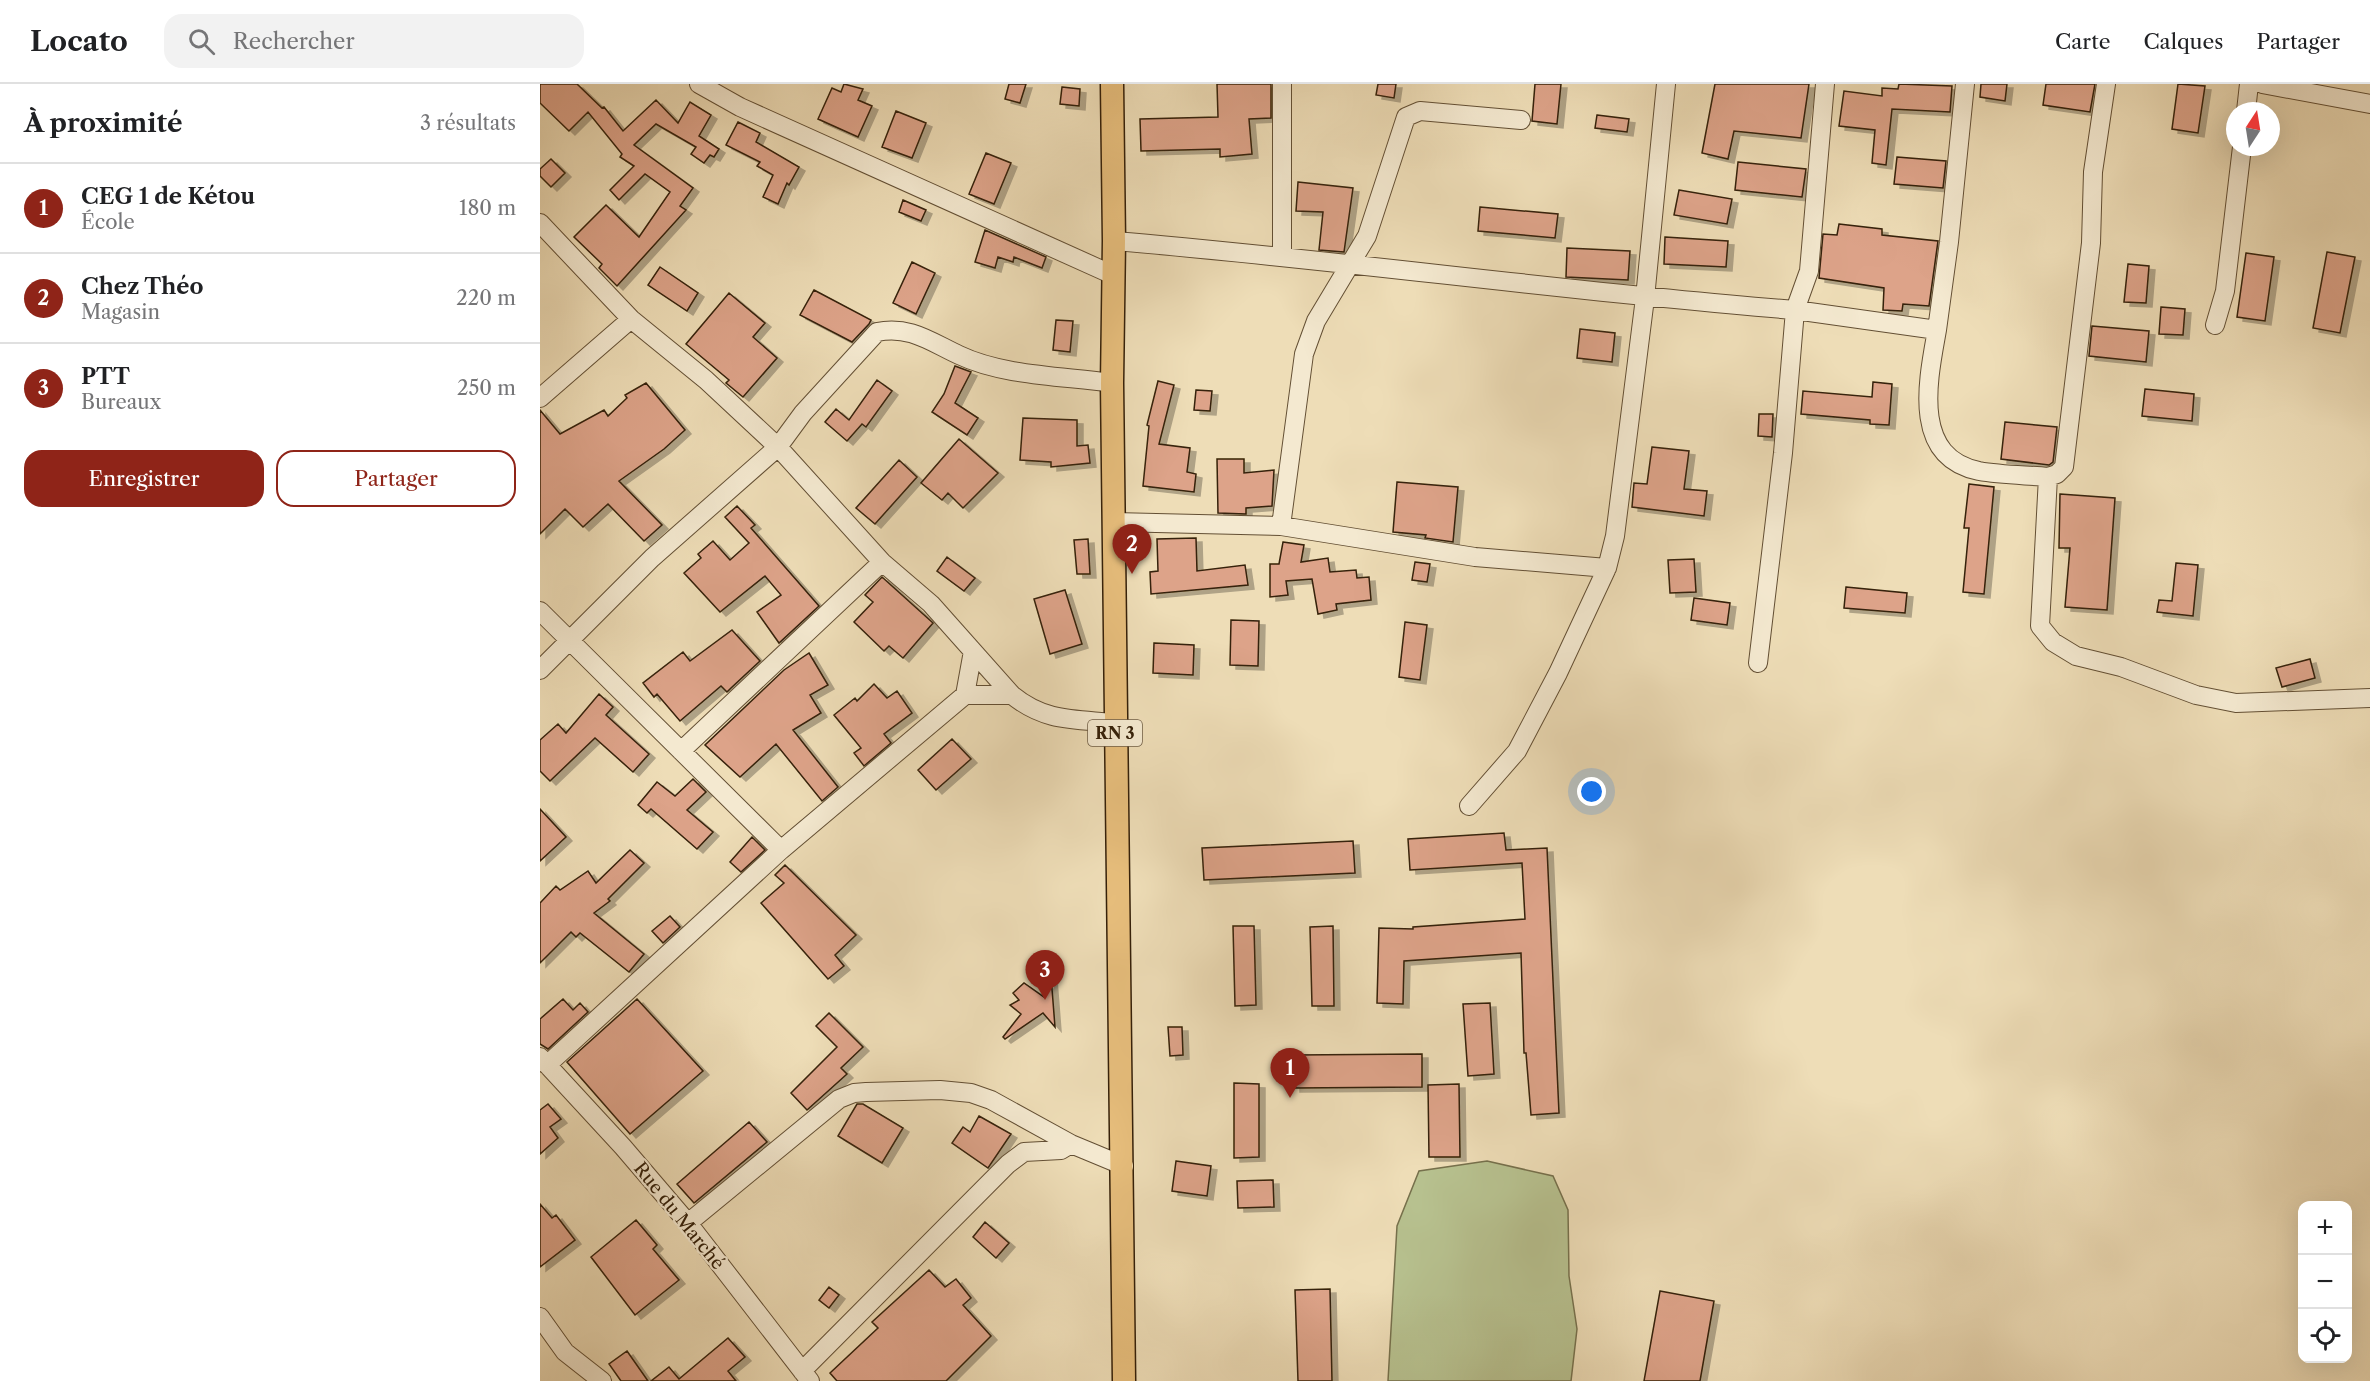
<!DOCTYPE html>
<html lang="fr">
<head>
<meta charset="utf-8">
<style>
	:root { --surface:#fff; --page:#f2f2f2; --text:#202124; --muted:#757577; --line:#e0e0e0; --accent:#8f2418 }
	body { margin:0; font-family:"Libre Caslon Text",serif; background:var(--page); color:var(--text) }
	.controls { position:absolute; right:18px; bottom:18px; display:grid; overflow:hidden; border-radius:12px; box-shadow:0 6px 24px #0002 }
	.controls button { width:54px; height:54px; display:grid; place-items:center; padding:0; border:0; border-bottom:2px solid var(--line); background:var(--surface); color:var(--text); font:30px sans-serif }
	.compass { position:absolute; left:1686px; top:18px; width:54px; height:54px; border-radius:50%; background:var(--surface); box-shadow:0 6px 24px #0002; rotate:12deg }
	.you { position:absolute; left:1052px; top:708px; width:21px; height:21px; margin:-15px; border:4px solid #fff; border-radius:50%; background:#1a73e8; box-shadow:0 0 0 9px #1a73e833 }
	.badge { display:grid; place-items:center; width:39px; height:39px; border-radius:50%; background:var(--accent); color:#fff; font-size:20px; font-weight:700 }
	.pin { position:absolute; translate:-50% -50px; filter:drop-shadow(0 2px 3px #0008) }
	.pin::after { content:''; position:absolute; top:32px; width:21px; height:18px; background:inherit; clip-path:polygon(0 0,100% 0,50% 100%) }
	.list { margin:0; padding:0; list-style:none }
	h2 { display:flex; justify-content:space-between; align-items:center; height:78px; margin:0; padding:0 24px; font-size:26px }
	h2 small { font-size:20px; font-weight:400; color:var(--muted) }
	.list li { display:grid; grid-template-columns:39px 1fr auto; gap:18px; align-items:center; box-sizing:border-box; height:90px; padding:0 24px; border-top:2px solid var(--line) }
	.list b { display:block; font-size:22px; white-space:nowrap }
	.list p { margin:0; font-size:20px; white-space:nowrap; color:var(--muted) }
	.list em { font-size:20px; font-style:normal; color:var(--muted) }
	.actions { display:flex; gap:12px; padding:18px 24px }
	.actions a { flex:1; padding:14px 0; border:2px solid var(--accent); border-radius:18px; text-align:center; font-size:21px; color:var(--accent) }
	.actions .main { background:var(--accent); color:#fff }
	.icon { flex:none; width:33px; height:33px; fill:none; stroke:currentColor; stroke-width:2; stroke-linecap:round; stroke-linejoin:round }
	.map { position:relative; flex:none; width:1830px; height:1297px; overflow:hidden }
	header { display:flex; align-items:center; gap:36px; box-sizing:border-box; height:84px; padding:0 30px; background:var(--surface); border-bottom:2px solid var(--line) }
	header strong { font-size:28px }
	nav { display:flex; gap:33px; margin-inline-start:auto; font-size:21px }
	.search { width:420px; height:54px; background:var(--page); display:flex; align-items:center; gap:15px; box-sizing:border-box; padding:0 21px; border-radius:18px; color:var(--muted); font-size:22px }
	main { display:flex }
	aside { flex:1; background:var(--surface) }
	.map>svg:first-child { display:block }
</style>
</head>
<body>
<header>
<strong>Locato</strong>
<div class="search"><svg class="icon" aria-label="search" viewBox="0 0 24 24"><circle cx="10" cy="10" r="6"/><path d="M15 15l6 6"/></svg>Rechercher</div>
<nav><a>Carte</a><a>Calques</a><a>Partager</a></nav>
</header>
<main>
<aside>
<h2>À proximité<small>3 résultats</small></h2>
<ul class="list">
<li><span class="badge">1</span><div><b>CEG 1 de Kétou</b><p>École</p></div><em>180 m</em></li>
<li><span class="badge">2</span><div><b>Chez Théo</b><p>Magasin</p></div><em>220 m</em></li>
<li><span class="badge">3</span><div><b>PTT</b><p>Bureaux</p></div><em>250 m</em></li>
</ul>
<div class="actions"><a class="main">Enregistrer</a><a>Partager</a></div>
</aside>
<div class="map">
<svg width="1830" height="1297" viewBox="0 0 1830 1297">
	<defs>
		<filter id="shadow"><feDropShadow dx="6" dy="4" stdDeviation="0" flood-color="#0004"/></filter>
	</defs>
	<rect width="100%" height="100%" fill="#eeddb7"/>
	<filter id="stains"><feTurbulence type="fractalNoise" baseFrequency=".00333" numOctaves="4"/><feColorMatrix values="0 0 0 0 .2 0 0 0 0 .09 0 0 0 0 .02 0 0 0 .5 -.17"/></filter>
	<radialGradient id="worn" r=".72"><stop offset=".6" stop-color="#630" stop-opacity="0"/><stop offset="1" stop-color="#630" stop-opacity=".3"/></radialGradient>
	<path fill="#b7c18f" stroke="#76704c" stroke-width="1.5" d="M947 1077 1013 1092 1028 1126 1029 1192 1037 1245 1031 1297H848L857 1142 879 1087Z"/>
	<path fill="#dda389" stroke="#352009" stroke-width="1.5" filter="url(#shadow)" d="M0 0H37L62 24 64 23 83 47 116 16 138 39 150 18 171 31 159 52 179 65 174 73 170 71 164 79 151 70 156 63 116 40 94 61 153 104 140 122 146 126 77 202 59 184 62 180 34 153 66 121 99 153 130 108 105 90 79 116 70 106 94 82 80 73 82 70 48 28 29 47 0 19Z
		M304 0 323 5 318 16 332 22 318 53 278 35 292 4 301 8Z
		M469 0H486L480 19 465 15Z
		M677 0H731V34L709 35 712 70 680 73V65L601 67 600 35 678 33Z
		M838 0H856L854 14 836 11Z
		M995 0H1021L1017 40 992 37Z
		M1175 0H1269L1261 54 1194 47 1188 75 1162 69Z
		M1359 0 1412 2 1410 28 1352 25 1346 81 1332 79 1335 46 1299 42 1304 7 1342 12V4L1358 5Z
		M1441 0H1467L1465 17 1440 13Z
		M1506 0H1555L1550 28 1503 21Z
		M1638 0 1665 2 1658 49 1632 45Z
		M522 3 540 5 539 22 520 20Z
		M356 27 386 39 372 74 342 63Z
		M1057 31 1089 35 1087 48 1055 44Z
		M198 38 220 49 216 58 259 83 249 101 247 99 238 120 223 113 233 91 217 82 220 78 186 61Z
		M446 69 471 79 454 120 429 110Z
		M1357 73 1406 77 1403 104 1354 100Z
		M11 75 25 89 11 103 0 92V85Z
		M1198 78 1266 85 1262 113 1195 106Z
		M758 98 813 104 804 168 779 166 783 128 756 127Z
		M1139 106 1192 115 1187 140 1134 131Z
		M363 116 386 126 381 137 359 128Z
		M940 123 1018 130 1015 154 938 147Z
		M1299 140 1342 145V151L1398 157 1389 222 1363 220 1362 227 1343 226 1344 204 1279 194 1283 150 1297 151Z
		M445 146 506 173 502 184 474 173 473 178 458 173 455 184 435 178Z
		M1125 153 1188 157 1186 183 1124 180Z
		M1027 164 1090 167 1088 196 1026 193Z
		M1787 168 1815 173 1800 249 1773 244Z
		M1706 169 1734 173 1725 237 1697 233Z
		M372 178 395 189 376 230 353 219Z
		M1588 180 1609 182 1606 219 1584 218Z
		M120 183 158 209 147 227 108 201Z
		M274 206 331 236 329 240 312 258 260 231Z
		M189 209 225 239 213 253 237 274 203 313 186 299 189 296 146 260Z
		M1621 223 1645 225 1643 251 1619 250Z
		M516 236 533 237 530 268 513 266Z
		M1552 242 1609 247 1606 278 1549 272Z
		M1040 245 1075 249 1072 278 1037 274Z
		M415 282 431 288 415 319 438 334 427 351 392 328 404 310Z
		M337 296 352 307 326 343 322 340 307 357 285 338 296 325 309 336Z
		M618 297 634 301 619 360 650 364 647 388 656 390 654 408 603 402 609 342 607 341Z
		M1333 298 1352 300 1349 341 1330 340V336L1261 330 1263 307 1332 313Z
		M106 299 145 346 124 365 79 397 122 441 104 457 68 420 43 443 25 425 0 450V326L20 350 64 326 68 332 87 314 85 311Z
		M1605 305 1654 310 1652 337 1602 332Z
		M656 306 672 307 670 327 654 326Z
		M1219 330H1233L1232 353 1218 352Z
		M483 334 537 336V362L548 361 550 379 511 383V378L480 376Z
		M1465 338 1517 343 1513 378 1509 381 1461 375Z
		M419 355 458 389 423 424 408 409 402 416 381 399Z
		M1112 363 1149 367 1144 405 1167 407 1164 432 1092 423 1094 399 1107 400Z
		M677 375H704V389L734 386 732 422 706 424V430L678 429Z
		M359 376 377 393 335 440 316 424Z
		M857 398 918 403 913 458 885 454 886 451 853 448Z
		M1429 400 1454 403 1444 510 1423 508 1429 444H1424Z
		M1520 410 1575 414 1567 526 1525 523 1530 464H1519Z
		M197 422 215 441 211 444 279 522 239 559 217 528 241 511 225 492 180 528 144 489 161 474 158 470 173 457 190 476 209 459 185 433Z
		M656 454 657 487 705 481 708 501 611 510 610 488 618 487 617 455Z
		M548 455 550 490H537L534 456Z
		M743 458 764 461 761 478 788 474 790 488 816 486 817 494 829 493 831 516 796 520 797 526 778 530 772 495 746 497 748 511 730 513V480H739Z
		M407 473 435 494 424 507 397 487Z
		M1154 475 1156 508 1130 509 1128 476Z
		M875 478 890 480 887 498 872 496Z
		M1636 479 1658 481 1653 532 1617 528 1619 516 1632 517Z
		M342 493 393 539 363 574 349 562 344 567 314 538 333 518 325 511Z
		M1306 503 1367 509 1365 529 1304 524Z
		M525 506 542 560 510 570 494 515Z
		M1154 514 1190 519 1187 541 1151 536Z
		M691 536 719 537 718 582 690 581Z
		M865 538 887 541 880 596 859 593Z
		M192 546 220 577 191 604 187 608 181 602 140 637 117 610 114 613 103 599 143 568 150 577Z
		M614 559 654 561 653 591 613 589Z
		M269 569 288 601 270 611 281 629 253 646 298 703 282 717 236 660 200 693 165 661 244 586Z
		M1770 575 1775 594 1742 603 1736 584Z
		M334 600 347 614 357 607 372 629 344 650 351 659 324 682 314 669 321 664 294 631 315 614 317 617Z
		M59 610 73 623 66 631 109 670 93 688 55 654 10 697 0 687V656L18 640 26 649Z
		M412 655 431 675 396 706 378 686Z
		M153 695 166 708 147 726 173 748 157 765 111 725 107 729 98 721 117 698 135 712Z
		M0 725 26 753 0 777Z
		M964 749 966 766 1007 764 1019 1029 991 1031 986 969H984L981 869 864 877 863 920 837 919 839 844 873 845V843L985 835 982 779 870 786 868 755Z
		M212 753 225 766 201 788 190 778Z
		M813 757 815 789 664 796 662 764Z
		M90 766 104 779 68 815 70 817 54 829 104 870 89 888 40 849 36 853 31 848 0 879V819L16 802 20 806 48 787 56 799Z
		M245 781 316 851 295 871 304 882 288 895 221 819 244 799 235 791Z
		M130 832 140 843 123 859 112 847Z
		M693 842H714L716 921 695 922Z
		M793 842 794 922H772L770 843Z
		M511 892 515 943 503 929 465 955 463 953 481 930 470 921 479 916 473 909 484 899 504 913Z
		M23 915 33 926 40 919 48 928 8 965 0 960V935Z
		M97 915 163 987 90 1050 27 978Z
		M950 919 954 990 928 992 923 920Z
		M289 929 323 963 301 984 307 990 267 1026 251 1009 297 963 276 942Z
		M628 943H642L643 971 630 972Z
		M882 970V1003L754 1004V971Z
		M694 999 719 1000V1073L694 1074Z
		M919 1000 920 1073H889L888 1001Z
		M8 1020 21 1035 10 1043 18 1054 0 1070V1026Z
		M317 1020H323L363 1044 342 1079 298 1052Z
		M439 1032 471 1050 448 1084 412 1059 423 1043 430 1048Z
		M209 1038 227 1058 154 1119 137 1100Z
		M636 1077 671 1082 667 1112 632 1107Z
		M733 1096 734 1123 698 1124 697 1097Z
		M0 1120 12 1134 16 1131 35 1156 0 1183Z
		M96 1136 117 1161 113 1165 139 1196 95 1231 51 1173Z
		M445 1138 469 1159 456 1174 433 1153Z
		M389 1186 405 1203 416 1195 431 1214 423 1221 451 1252 406 1297H297L290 1289 338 1244 332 1238Z
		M289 1203 299 1211 289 1224 279 1216Z
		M790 1205 792 1297H758L755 1206Z
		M1120 1207 1174 1217 1160 1297H1104Z
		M188 1254 205 1273 188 1287 196 1297H111L129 1283 139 1295Z
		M87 1267 108 1297H81L69 1280Z"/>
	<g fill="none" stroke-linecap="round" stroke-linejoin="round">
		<g stroke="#634f34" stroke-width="20">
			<path id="minor" d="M159 0 200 23 573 191
				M742 0V171
				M1285 0 1269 187 1255 226 1397 246 1409 158 1425 0
				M1722 0 1830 20
				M1706 27 1709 0
				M0 139 91 235 166 296 238 363 342 478 391 520 472 611C505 638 534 635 575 639
				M574 157C802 176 1028 208 1255 226L1243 369 1218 579
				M1675 241 1685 207 1702 63
				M1397 246C1388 296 1371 373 1439 387 1461 391 1485 391 1508 393L1517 390 1524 383 1551 159 1553 88 1566 0
				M0 314 91 235
				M1508 393 1500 542 1513 558 1536 572 1581 583 1656 611 1696 619 1830 614
				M574 438 741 442 935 473 1067 484
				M741 442 764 270 776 237 827 152 866 33 880 27 981 36
				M0 527 241 766
				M0 586 112 474 238 363 263 329 337 248C369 241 391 258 419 271 463 292 523 292 572 299
				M425 611 433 567
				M141 667 342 478
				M929 722 977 667 1018 589 1067 484 1075 452 1105 214 1126 0
				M0 973 83 1063 148 1139 270 1297
				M7 981 241 766 425 611H472
				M148 1139 299 1015 314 1009 326 1008 400 1006 431 1009 451 1016 531 1060 584 1082
				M0 1233 25 1268 62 1297
				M262 1287 468 1080 484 1068 521 1066 531 1060"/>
		</g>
		<g stroke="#352009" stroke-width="25">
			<path id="major" d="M572 0 574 157 572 299 584 1297"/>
		</g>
		<use href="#minor" stroke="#f4e9d0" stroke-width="18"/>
		<use href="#major" stroke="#e7be7c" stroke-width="22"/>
	</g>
	<g text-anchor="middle" stroke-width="4.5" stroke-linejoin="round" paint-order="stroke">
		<rect fill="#f4e9d0" stroke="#6e5c45" stroke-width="1.5" x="548" y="636" width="54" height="26" rx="4.5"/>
		<g font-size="16" font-weight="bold" fill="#352009">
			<text x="575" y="655">RN 3</text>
		</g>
		<g font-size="18" fill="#352009" stroke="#f4e9d0">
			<text transform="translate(139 1132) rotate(51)" y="6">Rue du Marché</text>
		</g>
	</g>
	<rect width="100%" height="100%" filter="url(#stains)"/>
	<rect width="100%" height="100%" fill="url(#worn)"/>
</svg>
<div class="controls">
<button>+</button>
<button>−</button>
<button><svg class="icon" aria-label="locate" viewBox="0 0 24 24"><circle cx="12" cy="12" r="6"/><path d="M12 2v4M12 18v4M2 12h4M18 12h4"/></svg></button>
</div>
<svg class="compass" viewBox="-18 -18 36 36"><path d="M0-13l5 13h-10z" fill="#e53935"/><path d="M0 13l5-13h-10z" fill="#757577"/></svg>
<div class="you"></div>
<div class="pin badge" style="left:750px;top:1014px">1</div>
<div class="pin badge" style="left:592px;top:490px">2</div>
<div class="pin badge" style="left:505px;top:916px">3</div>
</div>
</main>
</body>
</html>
